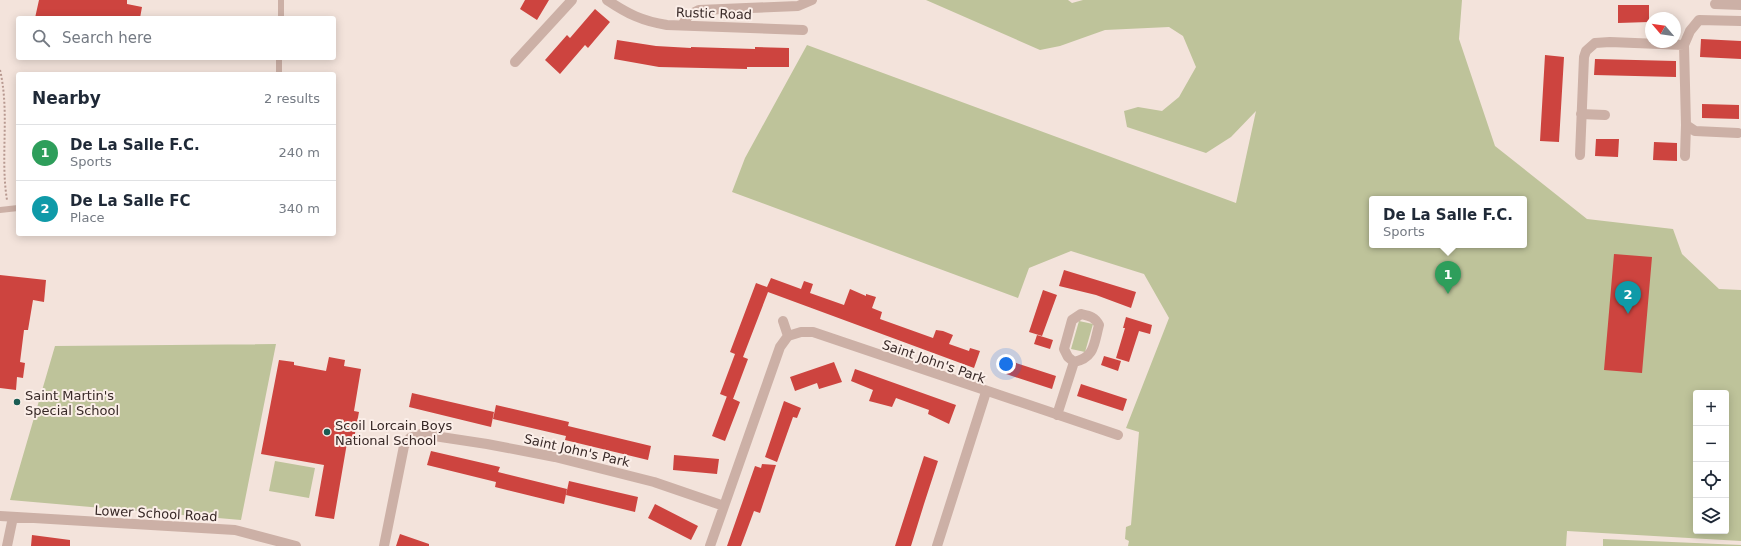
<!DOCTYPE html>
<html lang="en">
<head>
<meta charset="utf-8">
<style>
	:root { --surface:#fff; --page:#f2f2f3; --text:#1f2937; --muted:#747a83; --line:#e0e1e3; --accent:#1a5c53 }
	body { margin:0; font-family:"DejaVu Sans",sans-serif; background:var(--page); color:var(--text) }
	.controls { position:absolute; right:12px; bottom:12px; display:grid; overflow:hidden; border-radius:4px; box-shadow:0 2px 10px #0003 }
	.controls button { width:36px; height:36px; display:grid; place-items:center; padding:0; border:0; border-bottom:1px solid var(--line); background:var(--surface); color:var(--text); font:20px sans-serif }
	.compass { position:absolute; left:1645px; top:12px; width:36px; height:36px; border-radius:50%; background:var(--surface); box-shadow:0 2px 10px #0003; rotate:299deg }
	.you { position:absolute; left:1006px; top:364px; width:14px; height:14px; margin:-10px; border:3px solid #fff; border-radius:50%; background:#1a73e8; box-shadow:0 0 0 6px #1a73e833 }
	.badge { display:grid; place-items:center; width:26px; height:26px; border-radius:50%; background:var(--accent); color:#fff; font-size:13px; font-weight:700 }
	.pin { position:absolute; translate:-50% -33px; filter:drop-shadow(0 1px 2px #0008) }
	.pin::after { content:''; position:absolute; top:21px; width:14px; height:12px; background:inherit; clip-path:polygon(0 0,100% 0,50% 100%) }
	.popup { position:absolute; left:1369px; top:196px; width:158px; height:52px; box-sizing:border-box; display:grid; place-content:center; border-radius:4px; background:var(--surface); filter:drop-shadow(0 1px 3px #0005); font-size:13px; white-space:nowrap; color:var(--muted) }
	.popup b { font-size:15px; color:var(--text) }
	.popup::after { content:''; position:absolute; left:50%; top:100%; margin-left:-8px; border:8px solid transparent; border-top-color:var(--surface) }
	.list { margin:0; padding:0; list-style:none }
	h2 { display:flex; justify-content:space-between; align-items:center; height:52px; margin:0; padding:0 16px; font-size:17px }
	h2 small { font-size:13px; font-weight:400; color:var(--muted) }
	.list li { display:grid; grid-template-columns:26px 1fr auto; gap:12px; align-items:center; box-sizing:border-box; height:56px; padding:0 16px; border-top:1px solid var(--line) }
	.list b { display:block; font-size:15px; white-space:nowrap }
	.list p { margin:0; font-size:13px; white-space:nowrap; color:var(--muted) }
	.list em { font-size:13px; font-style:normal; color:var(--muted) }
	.icon { flex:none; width:22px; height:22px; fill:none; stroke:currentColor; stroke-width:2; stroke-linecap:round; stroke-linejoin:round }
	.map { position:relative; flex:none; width:1741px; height:546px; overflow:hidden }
	.search { position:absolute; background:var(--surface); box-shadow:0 2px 10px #0003; left:16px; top:16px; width:320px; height:44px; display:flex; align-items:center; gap:10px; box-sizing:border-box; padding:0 14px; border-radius:4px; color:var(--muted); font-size:15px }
	.panel { position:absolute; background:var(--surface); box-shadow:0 2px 10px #0003; left:16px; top:72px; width:320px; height:164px; border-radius:4px }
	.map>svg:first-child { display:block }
</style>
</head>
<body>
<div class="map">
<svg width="1741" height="546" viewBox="0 0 1741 546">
	<rect width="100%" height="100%" fill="#f3e3db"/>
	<path fill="#bec39a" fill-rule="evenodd" d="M926 0H1068L1072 3 1083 0H1462L1459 39 1495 146 1587 219 1673 229 1682 254 1719 289 1741 290V541L1567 531 1566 546H1128L1129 541 1125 539 1126 527 1131 525 1139 432 1126 428 1169 318 1144 274 1071 251 1029 268 1018 298 732 192 745 158 807 45 1236 203 1256 111 1231 137 1206 153 1127 127 1124 111 1138 107 1162 111 1179 97 1196 67 1183 36 1169 27 1105 30 1060 46 1040 50ZM1372 199H1524V245H1372ZM1696 393H1726V531H1696Z
		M1079 321 1093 324 1085 352 1071 349Z
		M276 344 241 520 10 500 55 346Z
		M275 461 315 468 309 498 269 491Z
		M1603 539 1741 545V546H1603Z"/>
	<path fill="#cd443f" d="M39 0H127V4L142 7 140 18H35Z
		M525 0H549L537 20 520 9Z
		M1618 5H1649V22L1618 23Z
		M595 9 610 22 588 48 585 45 560 74 545 60 567 35 570 38Z
		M1701 39 1741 41V59L1700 57Z
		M617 40 656 46 691 48V47L755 49V47L789 48V67H747V69L659 67 614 59Z
		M1545 55 1564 57 1559 142 1540 141Z
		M1595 59 1676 61V77L1594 75Z
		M1702 104 1739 105V119L1702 118Z
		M1596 139H1619L1618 157 1595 156Z
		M1654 142 1677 143V161L1653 160Z
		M1614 254 1652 257 1642 373 1604 370Z
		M1064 270 1136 292 1131 308 1096 295 1059 286Z
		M0 275 46 280 44 302 33 300 28 330H24L20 362 25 363 23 378 17 377 16 390 0 388Z
		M771 278 801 289 804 281 813 284 810 293 844 305 850 289 866 296V294L876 297 872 308 882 312 880 319 933 338 936 330 943 331 953 335 949 344 969 351 970 348 980 351 974 368 768 292 743 357 748 359 733 399 720 394 735 354 730 352 756 283 767 287Z
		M1043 290 1057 295 1042 336 1029 332Z
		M1126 317 1152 325 1150 334 1139 331 1129 362 1116 358 1125 328H1123Z
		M1037 335 1053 340 1050 349 1034 344Z
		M1104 356 1121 361 1118 371 1101 365Z
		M329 357 345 360 344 366 361 369 354 411 359 412 353 444 347 443 334 519 315 516 324 465 261 454 279 360 294 362V365L326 371Z
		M1010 361 1056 376 1052 389 1006 374Z
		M834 362 842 382 819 389 817 383 795 391 790 377Z
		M855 369 956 405 949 424 928 414 929 410 896 398 892 407 869 401 873 390 851 381Z
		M1081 384 1127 399 1123 411 1077 396Z
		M412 393 494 412 491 427 409 407Z
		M727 396 740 402 725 441 712 436Z
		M784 401 801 408 797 418 793 417 777 462 765 457Z
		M496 405 569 422 568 426 651 446 648 460 565 440 566 436 493 419Z
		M431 451 500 467 498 472 567 489 564 504 495 487 496 482 427 465Z
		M674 455 719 459 717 474 673 470Z
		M924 456 938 461 924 504 911 546H895Z
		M762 464 776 465 760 513 754 511 741 546H727L755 466 761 468Z
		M569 481 638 497 635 512 566 495Z
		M655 504 698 526 691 540 648 518Z
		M400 534 429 544V546H396Z
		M32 535 70 540V546H31Z"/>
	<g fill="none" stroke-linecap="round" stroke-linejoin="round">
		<path stroke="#b89990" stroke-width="2" stroke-dasharray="2 2" stroke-linecap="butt" d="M0 70C10 113 0 157 7 200"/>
		<path stroke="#ccb0a6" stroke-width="6" d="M281 18V0
			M279 74V58
			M0 210 18 208"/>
		<path stroke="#ccb0a6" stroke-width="10" d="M607 0C628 14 642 21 667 25L803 30
			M1715 4 1741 5
			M682 25 689 15 699 10 798 6 812 0
			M515 62 572 0
			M1581 114 1605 115
			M1738 133 1695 131 1686 125 1684 45 1690 31 1699 20 1741 21
			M1580 155 1584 57 1586 51 1595 43 1610 42 1684 45
			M1685 156 1686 125
			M788 336 801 332H813L1118 435
			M1057 415 1074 362 1068 357 1064 349 1072 320 1081 314C1090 316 1095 317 1099 325 1094 343 1095 358 1074 362
			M0 516 235 530 296 546
			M7 546 13 517
			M384 546 404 446 410 438 421 434 487 444 555 457 654 482 724 506
			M710 546 780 347 788 336 783 321
			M937 546 986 392"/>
	</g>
	<g fill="#1a5c53" stroke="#fbeee8" stroke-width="1.5">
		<circle cx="17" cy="402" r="4"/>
		<circle cx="327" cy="432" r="4"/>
	</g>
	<g text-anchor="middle" stroke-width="4" stroke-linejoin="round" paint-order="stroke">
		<g font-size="13" fill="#382927" stroke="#fbeee8">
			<text transform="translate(714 13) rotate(2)" y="5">Rustic Road</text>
			<text transform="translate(934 361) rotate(19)" y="5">Saint John's Park</text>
			<text transform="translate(577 450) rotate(13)" y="5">Saint John's Park</text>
			<text transform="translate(156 513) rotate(3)" y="5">Lower School Road</text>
		</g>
		<g font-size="13" fill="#382927" stroke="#fbeee8" text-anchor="start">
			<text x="25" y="400">Saint Martin's<tspan x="25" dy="15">Special School</tspan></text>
			<text x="335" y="430">Scoil Lorcain Boys<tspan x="335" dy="15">National School</tspan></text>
		</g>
	</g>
</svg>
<div class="controls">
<button>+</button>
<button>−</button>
<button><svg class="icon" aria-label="locate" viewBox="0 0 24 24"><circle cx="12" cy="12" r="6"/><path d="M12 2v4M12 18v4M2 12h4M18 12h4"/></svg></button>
<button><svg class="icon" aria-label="layers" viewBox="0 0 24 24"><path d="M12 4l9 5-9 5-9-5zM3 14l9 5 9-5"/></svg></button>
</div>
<svg class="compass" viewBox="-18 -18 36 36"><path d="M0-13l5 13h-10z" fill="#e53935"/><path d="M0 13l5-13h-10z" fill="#747a83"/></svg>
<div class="you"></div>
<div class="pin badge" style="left:1448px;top:294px;background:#2e9e5b">1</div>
<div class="popup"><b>De La Salle F.C.</b>Sports</div>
<div class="pin badge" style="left:1628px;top:314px;background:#0f9aa8">2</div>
<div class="search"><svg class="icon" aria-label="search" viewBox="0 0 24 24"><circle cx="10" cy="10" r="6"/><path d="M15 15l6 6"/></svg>Search here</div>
<section class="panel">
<h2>Nearby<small>2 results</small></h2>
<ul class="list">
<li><span class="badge" style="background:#2e9e5b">1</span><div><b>De La Salle F.C.</b><p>Sports</p></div><em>240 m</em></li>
<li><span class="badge" style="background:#0f9aa8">2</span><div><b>De La Salle FC</b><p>Place</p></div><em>340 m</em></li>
</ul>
</section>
</div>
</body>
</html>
